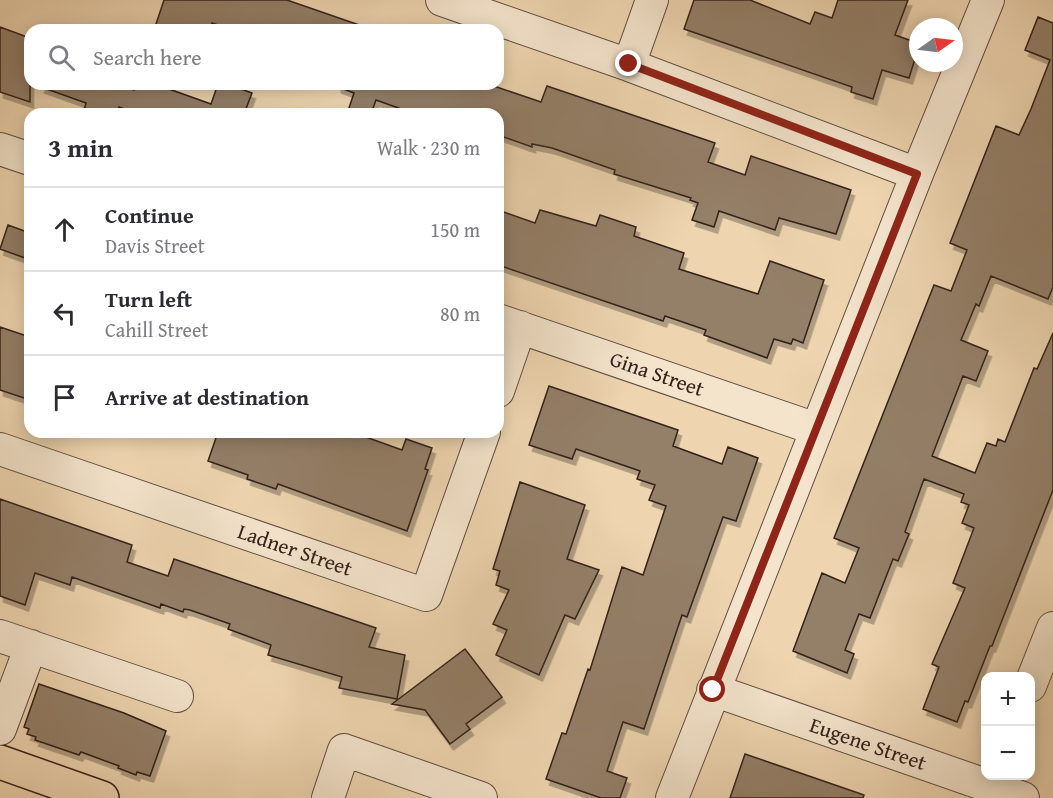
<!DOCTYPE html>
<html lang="en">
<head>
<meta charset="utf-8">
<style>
	:root { --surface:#fff; --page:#f2f2f3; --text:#2b2b33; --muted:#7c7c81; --line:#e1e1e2 }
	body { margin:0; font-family:"Gentium Book Plus",serif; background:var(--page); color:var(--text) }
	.controls { position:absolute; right:18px; bottom:18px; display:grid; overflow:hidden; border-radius:12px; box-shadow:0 3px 15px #0003 }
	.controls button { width:54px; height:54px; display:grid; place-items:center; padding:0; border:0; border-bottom:2px solid var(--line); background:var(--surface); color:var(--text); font:30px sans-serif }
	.compass { position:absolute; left:909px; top:18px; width:54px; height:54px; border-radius:50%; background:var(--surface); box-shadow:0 3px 15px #0003; rotate:76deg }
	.stop { position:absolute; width:18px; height:18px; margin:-14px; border:4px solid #8f2418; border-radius:50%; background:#fff }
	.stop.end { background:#8f2418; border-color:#fff; box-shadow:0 2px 6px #0008 }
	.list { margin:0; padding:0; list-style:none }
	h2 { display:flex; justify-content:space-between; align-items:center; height:78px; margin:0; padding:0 24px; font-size:26px }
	h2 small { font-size:20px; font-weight:400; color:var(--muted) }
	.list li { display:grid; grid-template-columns:39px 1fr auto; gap:18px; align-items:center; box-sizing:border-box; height:84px; padding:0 24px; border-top:2px solid var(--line) }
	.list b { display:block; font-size:22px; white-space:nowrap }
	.list p { margin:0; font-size:20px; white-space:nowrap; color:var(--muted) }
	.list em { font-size:20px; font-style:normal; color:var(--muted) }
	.icon { flex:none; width:33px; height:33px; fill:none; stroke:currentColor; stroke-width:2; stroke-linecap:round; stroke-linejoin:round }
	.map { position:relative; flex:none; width:1053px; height:798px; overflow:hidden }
	.search { position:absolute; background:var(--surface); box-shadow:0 3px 15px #0003; left:24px; top:24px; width:480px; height:66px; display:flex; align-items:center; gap:15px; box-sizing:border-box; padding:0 21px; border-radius:18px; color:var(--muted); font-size:22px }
	.panel { position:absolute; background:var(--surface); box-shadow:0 3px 15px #0003; left:24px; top:108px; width:480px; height:330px; border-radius:18px }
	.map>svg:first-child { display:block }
</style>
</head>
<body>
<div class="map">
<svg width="1053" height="798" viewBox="0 0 1053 798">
	<defs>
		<filter id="shadow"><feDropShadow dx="3.5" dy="6" stdDeviation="0" flood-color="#0004"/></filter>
	</defs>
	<rect width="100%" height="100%" fill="#eed5b0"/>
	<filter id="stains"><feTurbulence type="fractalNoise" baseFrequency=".00333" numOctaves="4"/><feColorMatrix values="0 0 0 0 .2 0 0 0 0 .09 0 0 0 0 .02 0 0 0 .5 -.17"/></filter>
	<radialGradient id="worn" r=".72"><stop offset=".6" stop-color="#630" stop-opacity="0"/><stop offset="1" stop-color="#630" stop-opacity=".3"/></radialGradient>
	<path fill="#947f68" stroke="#33211a" stroke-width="1.5" filter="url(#shadow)" d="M164 0H287L365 27 364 30H233L212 23 210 30H154Z
		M694 0H750L810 24 815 12 832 18 838 0H908L895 35 918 43V49L909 78 882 70 873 99 851 92 852 87 684 29Z
		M1038 17 1053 23V287L1048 299 991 276 979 306 976 304 961 340 988 351 976 381 963 376 932 456 975 473 987 443 996 446 998 439 1005 442 1034 368 1037 369 1053 333V490L992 646H990L968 702 965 701 957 722 923 709 939 667 932 664 965 588 953 583 974 528 962 523 969 505 961 502 964 494 924 479 905 532 909 534 898 561 893 559 870 618 859 614 845 650 854 654 847 673 793 651 822 573 845 583 859 548 834 538 934 285 951 291 967 250 950 243 996 126 1019 135 1031 109 1050 60 1025 50Z
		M0 27 30 38V102L0 92Z
		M42 84H117L134 90 136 84H171L169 89 211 104 218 84H227L252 93 244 114H139L119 107 116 114H83L86 103 41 87Z
		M338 84H488L541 102 547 86 715 143 708 162 745 175 751 156 851 190 836 234 779 218 775 230 719 211 714 227 692 220 698 203 690 200 691 198 614 174 615 170 552 148 532 144V147L498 135V114H415L376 100 371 114H347L354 93 338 87Z
		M498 210 535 223 540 210 596 226 600 215 636 227 634 236 684 253 679 269 758 294 770 261 824 280 803 343 793 339 791 344 774 339 767 358 704 335 706 330 665 316 663 321 498 265Z
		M8 225 30 233V245L25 258 0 249Z
		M0 327 30 337V400L0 390Z
		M549 386 678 430 673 446 722 464 728 447 758 458 736 521 723 517 687 617 682 615 644 729 623 722 607 771 627 778 620 798H601L546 779 562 733 566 734 588 669 590 670 622 567 643 575 666 506 649 500 655 485 637 479 640 471 576 449 572 459 529 445Z
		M218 432H352L402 450 406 439 432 448 425 469 428 470 407 531 278 484 276 489 247 479 248 475 208 461Z
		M520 482 585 505 567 559 599 570 575 619 565 615 539 675 496 655 507 630 493 624 509 590 496 585 500 571 493 569Z
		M0 499 132 545 127 562 168 576 174 559 376 628 369 647 405 655 397 699 339 688 342 677 268 655 271 645 228 629 230 624 190 610 184 609 183 612 161 604 160 608 72 577 70 585 35 573 25 605 0 596Z
		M465 649 502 697 466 724 470 729 450 744 425 710 392 704Z
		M39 684 124 713 166 731 150 776 137 772 136 775 118 768 119 766 81 752 79 755 35 740 36 737 27 734 29 729 24 727Z
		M745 754 864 795 863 798H730Z"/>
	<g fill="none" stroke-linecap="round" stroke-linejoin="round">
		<g stroke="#624e40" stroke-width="34">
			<path id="minor" d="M442 0 629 65 917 174
				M629 65 652 0
				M0 149 30 159
				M498 320 816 429
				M498 391 520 327
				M0 449 426 595 484 432
				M0 636 177 696
				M1030 686 1053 628
				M713 690 1023 798
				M0 729 31 646
				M328 798 344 750 481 798
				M672 798 917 174 988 0"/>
		</g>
		<g stroke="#33211a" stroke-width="36">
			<path id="major" d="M0 762 102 798"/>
		</g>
		<use href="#minor" stroke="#f4e4cc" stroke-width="32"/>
		<use href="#major" stroke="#eed5b0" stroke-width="33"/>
	</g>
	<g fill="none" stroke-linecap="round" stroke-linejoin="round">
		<path stroke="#8f2418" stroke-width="8" d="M629 64 917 174 713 690"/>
	</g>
	<g text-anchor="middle" stroke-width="4.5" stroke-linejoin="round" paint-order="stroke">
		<g font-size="21" fill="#33211a" stroke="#f4e4cc">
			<text transform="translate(657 374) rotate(19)" y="7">Gina Street</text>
			<text transform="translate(295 550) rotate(19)" y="7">Ladner Street</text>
			<text transform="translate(868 744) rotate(19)" y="7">Eugene Street</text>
		</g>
	</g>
	<rect width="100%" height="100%" filter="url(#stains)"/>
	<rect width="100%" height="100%" fill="url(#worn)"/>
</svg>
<div class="controls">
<button>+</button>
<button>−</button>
</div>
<svg class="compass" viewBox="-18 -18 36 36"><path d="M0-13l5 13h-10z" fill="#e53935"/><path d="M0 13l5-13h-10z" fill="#7c7c81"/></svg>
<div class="stop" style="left:713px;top:690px"></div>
<div class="stop end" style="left:629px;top:64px"></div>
<div class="search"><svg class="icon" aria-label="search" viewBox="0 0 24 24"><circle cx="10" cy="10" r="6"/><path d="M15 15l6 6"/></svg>Search here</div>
<section class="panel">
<h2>3 min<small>Walk · 230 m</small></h2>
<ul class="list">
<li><svg class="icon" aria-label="ahead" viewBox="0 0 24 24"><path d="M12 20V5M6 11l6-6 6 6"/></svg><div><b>Continue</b><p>Davis Street</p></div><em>150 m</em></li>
<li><svg class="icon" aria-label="left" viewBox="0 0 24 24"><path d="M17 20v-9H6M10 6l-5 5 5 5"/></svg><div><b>Turn left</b><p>Cahill Street</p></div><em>80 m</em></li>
<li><svg class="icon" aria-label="arrive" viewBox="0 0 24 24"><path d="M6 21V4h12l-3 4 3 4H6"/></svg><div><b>Arrive at destination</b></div></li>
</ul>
</section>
</div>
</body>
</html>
